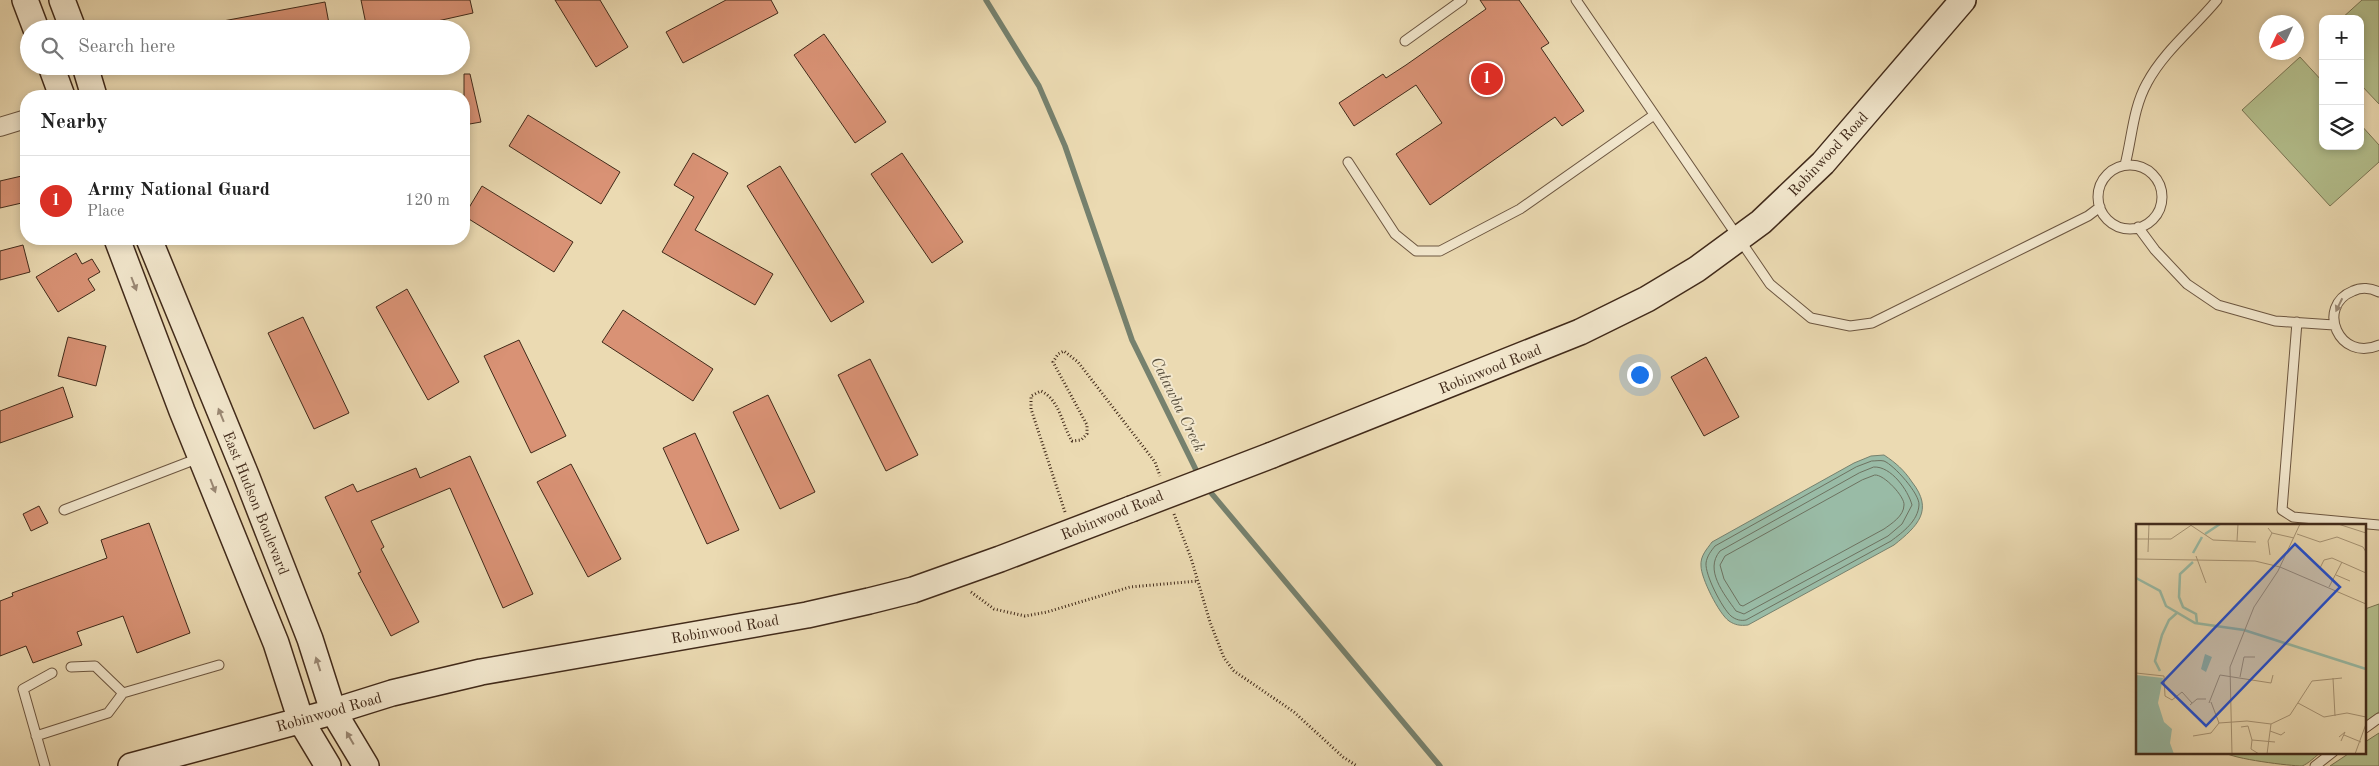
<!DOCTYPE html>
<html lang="en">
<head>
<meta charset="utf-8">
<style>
	:root { --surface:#fff; --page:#f6f6f6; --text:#222; --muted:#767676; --line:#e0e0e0; --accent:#d93025 }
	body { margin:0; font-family:"Old Standard TT",serif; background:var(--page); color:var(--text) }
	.controls { position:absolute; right:15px; top:15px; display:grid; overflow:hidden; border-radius:10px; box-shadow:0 2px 8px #0003 }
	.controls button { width:45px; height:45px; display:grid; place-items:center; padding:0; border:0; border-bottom:1px solid var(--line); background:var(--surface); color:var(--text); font:25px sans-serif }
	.compass { position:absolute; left:2259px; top:15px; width:45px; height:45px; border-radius:50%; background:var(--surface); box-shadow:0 2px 8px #0003; rotate:226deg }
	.you { position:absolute; left:1639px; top:374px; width:18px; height:18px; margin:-12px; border:4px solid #fff; border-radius:50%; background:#1a73e8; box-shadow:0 0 0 8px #1a73e833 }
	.badge { display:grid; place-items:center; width:32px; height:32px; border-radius:50%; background:var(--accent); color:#fff; font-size:16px; font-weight:700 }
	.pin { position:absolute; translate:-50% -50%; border:2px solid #fff; box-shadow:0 1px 5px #0006 }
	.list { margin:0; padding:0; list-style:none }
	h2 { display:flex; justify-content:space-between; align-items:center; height:65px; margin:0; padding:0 20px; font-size:21px }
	h2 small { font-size:16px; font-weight:400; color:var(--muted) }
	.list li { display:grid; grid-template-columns:32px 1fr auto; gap:15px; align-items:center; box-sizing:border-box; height:90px; padding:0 20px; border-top:1px solid var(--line) }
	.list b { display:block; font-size:19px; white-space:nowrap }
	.list p { margin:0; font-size:16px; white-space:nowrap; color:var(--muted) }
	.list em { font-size:16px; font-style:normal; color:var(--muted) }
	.icon { flex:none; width:28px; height:28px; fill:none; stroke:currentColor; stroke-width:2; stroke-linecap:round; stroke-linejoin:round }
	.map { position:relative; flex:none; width:2379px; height:766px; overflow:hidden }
	.search { position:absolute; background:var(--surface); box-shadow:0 2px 8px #0003; left:20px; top:20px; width:450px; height:55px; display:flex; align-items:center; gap:12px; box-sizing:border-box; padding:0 18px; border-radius:28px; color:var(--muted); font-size:19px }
	.panel { position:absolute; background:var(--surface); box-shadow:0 2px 8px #0003; left:20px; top:90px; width:450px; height:155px; border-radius:20px }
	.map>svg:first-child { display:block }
</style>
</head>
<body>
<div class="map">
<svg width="2379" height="766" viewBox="0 0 2379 766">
	<rect width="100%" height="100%" fill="#ebdab2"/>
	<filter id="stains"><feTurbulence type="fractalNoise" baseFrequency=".004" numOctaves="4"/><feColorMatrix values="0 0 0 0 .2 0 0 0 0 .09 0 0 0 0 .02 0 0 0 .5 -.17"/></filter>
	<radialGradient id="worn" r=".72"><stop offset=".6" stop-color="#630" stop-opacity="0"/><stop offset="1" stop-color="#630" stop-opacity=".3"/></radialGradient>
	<path fill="#b4c08e" stroke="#7a7554" d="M2362 0H2379V104L2360 84V19H2341Z
		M2300 57 2323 82V146H2360V124L2379 145V162L2330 206 2242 110Z
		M2379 604V712L2365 722V609Z
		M2379 733V766H2330L2351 752H2365V742Z
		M2224 752H2321C2316 756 2308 764 2302 766 2291 766 2232 759 2224 752Z"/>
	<path fill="#99bba6" stroke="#76816e" d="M1884 455C1896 463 1904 470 1912 482 1934 510 1918 526 1894 545L1748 625C1740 626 1735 625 1729 621 1719 614 1701 578 1701 566 1700 556 1707 549 1712 542L1854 463 1871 456Z"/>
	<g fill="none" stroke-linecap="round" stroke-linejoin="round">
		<path stroke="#6d7260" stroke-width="1" d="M1872 461C1876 461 1880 460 1884 461 1894 465 1920 494 1919 505 1918 521 1903 532 1891 541L1746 620C1741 621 1736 620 1731 616 1722 608 1705 575 1706 563 1707 556 1711 551 1715 546L1856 467Z
			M1874 467C1891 466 1908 490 1912 505L1902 524 1888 536 1744 614 1736 611C1724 594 1704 570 1720 551L1859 473Z
			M1875 475C1884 474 1905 497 1904 505 1904 516 1891 524 1884 529L1743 606 1740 605 1724 579 1720 565 1725 556 1862 480Z"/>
		<path stroke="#76816e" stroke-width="5.5" d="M986 0 1039 86 1065 146 1132 340 1199 476
			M1207 488 1440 766"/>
	</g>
	<path fill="#d99275" stroke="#412a1a" d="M361 0H470L473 13 402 29H367Z
		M555 0H600L628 47 596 67Z
		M726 0H771L778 13 683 63 666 32Z
		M1480 0H1519L1549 43 1541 48 1584 111 1562 126 1555 117 1430 205 1396 154 1442 123 1416 85 1354 126 1339 103 1383 74 1386 78 1406 65 1486 9Z
		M325 2 330 29H223V21Z
		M824 34 886 122 855 143 794 55Z
		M464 74H470L481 122 464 125Z
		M528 115 620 172 601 204 509 146Z
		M693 153 728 173 695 230 773 274 755 305 662 252 694 197 674 185Z
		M902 153 963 242 932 263 871 174Z
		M780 166 864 302 831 322 747 186Z
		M26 175V202L0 208V181Z
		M482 186 573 242 554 272 464 216Z
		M23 245 30 272 0 280V251Z
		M76 253 82 264 92 259 100 272 88 279 95 290 58 312 36 277Z
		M407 289 459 382 428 400 376 307Z
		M623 310 713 369 693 401 602 342Z
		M303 317 349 413 314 429 268 333Z
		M68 337 106 346 96 386 58 376Z
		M519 340 566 436 531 453 484 356Z
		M1706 357 1739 417 1704 436 1671 377Z
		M870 359 918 455 886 471 838 375Z
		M63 387 73 417 0 443V411Z
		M768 395 815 492 780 509 733 412Z
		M695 433 739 530 707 544 663 448Z
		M470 456 533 594 503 608 450 488 371 521 384 547 381 549 419 622 391 636 358 573 361 572 325 497 353 484 357 492 416 468 420 478Z
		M571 464 621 559 588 577 537 482Z
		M39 506 48 523 31 531 23 514Z
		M149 523 190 633 137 653 123 616 77 632 82 645 33 663 26 646 0 656V601L13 596 12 593 107 558 101 540Z"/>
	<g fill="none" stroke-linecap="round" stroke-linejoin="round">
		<g stroke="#6c5640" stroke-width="11">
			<path id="service" d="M1576 0 1770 284 1811 318 1850 326 1872 323 2088 216 2100 207
				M1405 41 1462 0
				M1348 162 1395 234 1416 251H1440L1520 209 1654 115
				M2125 165C2132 138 2133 108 2147 83 2164 51 2194 28 2217 0
				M2098 197a32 32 0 1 1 64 0a32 32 0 1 1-64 0Z
				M2138 227 2155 250 2187 284 2218 305 2275 321 2334 325
				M2379 292C2371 288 2361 287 2353 291 2315 306 2339 363 2379 345
				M2297 322 2282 510 2293 517 2379 525
				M64 510 199 458
				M71 667 95 666 123 693 219 665
				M2365 728 2379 718
				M36 736 108 713 123 693
				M45 766 23 689 52 673
				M2315 766 2333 752"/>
		</g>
		<g stroke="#6c5640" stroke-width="20">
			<path id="minor" d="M0 127 26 119"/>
		</g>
		<g stroke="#412a1a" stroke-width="28">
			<path id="secondary" d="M25 0 36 29
				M62 0 73 29
				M51 66 62 96
				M85 66 94 96
				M117 239 182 411 276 643 301 721 328 766
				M149 239 246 475 310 639 333 711 366 766
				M1272 455 1580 332 1647 299 1697 269 1761 222 1823 163 1963 0
				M131 766 325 714 392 693 481 672 807 615 869 601 913 590 1000 559 1131 509"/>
		</g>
		<path stroke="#412a1a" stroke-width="3" stroke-dasharray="1 2.5" stroke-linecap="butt" d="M1065 512 1031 409V396L1041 391C1060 400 1062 425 1072 441L1081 440 1087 434V425L1053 362 1058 354 1064 351 1078 362 1155 462 1160 476
			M1174 514 1191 558 1210 622 1224 658 1234 671 1294 712 1343 757 1357 766
			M971 592 994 609 1025 616 1047 612 1130 587 1198 581"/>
		<use href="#service" stroke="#f2e7cd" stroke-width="9"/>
		<use href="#minor" stroke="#f2e7cd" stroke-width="18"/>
		<use href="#secondary" stroke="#f2e7cd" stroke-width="25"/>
		<g stroke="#412a1a" stroke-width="28" stroke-linecap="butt">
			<path id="secondary-bridge" d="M1131 509 1272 455"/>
		</g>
		<use href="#secondary-bridge" stroke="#f2e7cd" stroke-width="25"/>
	</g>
	<defs><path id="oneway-solid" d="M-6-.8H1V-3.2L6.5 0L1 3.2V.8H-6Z" transform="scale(1.25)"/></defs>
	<g fill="#9a8874">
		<use href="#oneway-solid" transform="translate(134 284) rotate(69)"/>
		<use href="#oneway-solid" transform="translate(2339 305) rotate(116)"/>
		<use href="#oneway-solid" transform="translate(221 415) rotate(-112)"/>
		<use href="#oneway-solid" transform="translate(213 486) rotate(69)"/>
		<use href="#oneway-solid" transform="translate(318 664) rotate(-108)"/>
		<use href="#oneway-solid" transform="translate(350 738) rotate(-120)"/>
	</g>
	<g text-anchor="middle" stroke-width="4" stroke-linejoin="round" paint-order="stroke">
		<g font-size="15" fill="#412a1a" stroke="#f2e7cd">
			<text transform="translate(1828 154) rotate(-47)" y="5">Robinwood Road</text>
			<text transform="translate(1490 369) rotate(-22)" y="5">Robinwood Road</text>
			<text transform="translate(256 503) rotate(68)" y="5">East Hudson Boulevard</text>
			<text transform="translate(1112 515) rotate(-22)" y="5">Robinwood Road</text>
			<text transform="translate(725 629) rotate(-10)" y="5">Robinwood Road</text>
			<text transform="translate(329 712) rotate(-16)" y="5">Robinwood Road</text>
		</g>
		<g font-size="16" font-style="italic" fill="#574e3d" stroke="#f2e7cd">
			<text transform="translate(1179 404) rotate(64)" y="6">Catawba Creek</text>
		</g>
	</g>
	<g transform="translate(2136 524)">
		<rect width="230" height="230" fill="#ebdab2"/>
		<path d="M69 130 76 133 70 148 65 145ZM0 151 27 154 22 179 28 198 36 205 34 219 38 230H0Z" fill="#99bba6"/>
		<path fill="none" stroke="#99bba6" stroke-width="2.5" d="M69 10 84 0M57 29 66 13M57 38 44 50 43 73 47 83 60 90 61 99M0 54 24 67 30 82 59 99 108 106 230 145M24 147 19 137 26 111 33 96 42 88"/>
		<path fill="none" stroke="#a79475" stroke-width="1" d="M53 0 77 16 120 18M202 0 230 9M132 4 136 9 158 14M161 10 184 18 201 13 227 23 230 28M0 15H35L57 0M101 17 102 0M12 28 13 0M134 31 132 17 136 9M60 32 70 59M0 35 119 37 144 43 230 80M184 44 188 36 196 34 230 49M200 51 214 57M193 63 206 38M0 149 28 152 29 172 36 176 46 168 56 179M104 153 108 133H119M197 154 199 192M75 178 83 199M73 179 84 151 135 159 137 151M162 179 188 193 211 189 230 193M54 181 61 175H70M83 199 111 197 135 200 131 230M135 200 154 191 176 157 206 154M105 203 112 202 116 216M134 207 145 211 149 208M208 211 225 218M57 212 75 209 83 199M203 213 209 208 205 217M96 230 94 143 118 83 142 47 164 0M123 230 115 225 116 216 139 218M219 230 230 200"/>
		<path fill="#1d4ed8" fill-opacity="0.15" stroke="#1d4ed8" stroke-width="2.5" d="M159 20 204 63 70 202 26 159Z"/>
		<rect width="230" height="230" fill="none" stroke="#412a1a" stroke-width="2.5"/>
	</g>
	<rect width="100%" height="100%" filter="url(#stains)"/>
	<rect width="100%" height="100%" fill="url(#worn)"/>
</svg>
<div class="controls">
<button>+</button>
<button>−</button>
<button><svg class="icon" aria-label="layers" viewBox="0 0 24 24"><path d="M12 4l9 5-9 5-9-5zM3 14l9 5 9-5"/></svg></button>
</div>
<svg class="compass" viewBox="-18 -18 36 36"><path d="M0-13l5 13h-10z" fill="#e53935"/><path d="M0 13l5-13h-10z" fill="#767676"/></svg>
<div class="you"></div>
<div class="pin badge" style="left:1487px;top:79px">1</div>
<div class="search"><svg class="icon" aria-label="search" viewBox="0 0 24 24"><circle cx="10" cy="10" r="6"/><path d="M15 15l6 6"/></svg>Search here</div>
<section class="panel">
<h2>Nearby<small></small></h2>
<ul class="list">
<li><span class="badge">1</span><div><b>Army National Guard</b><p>Place</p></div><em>120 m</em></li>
</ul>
</section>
</div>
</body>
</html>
